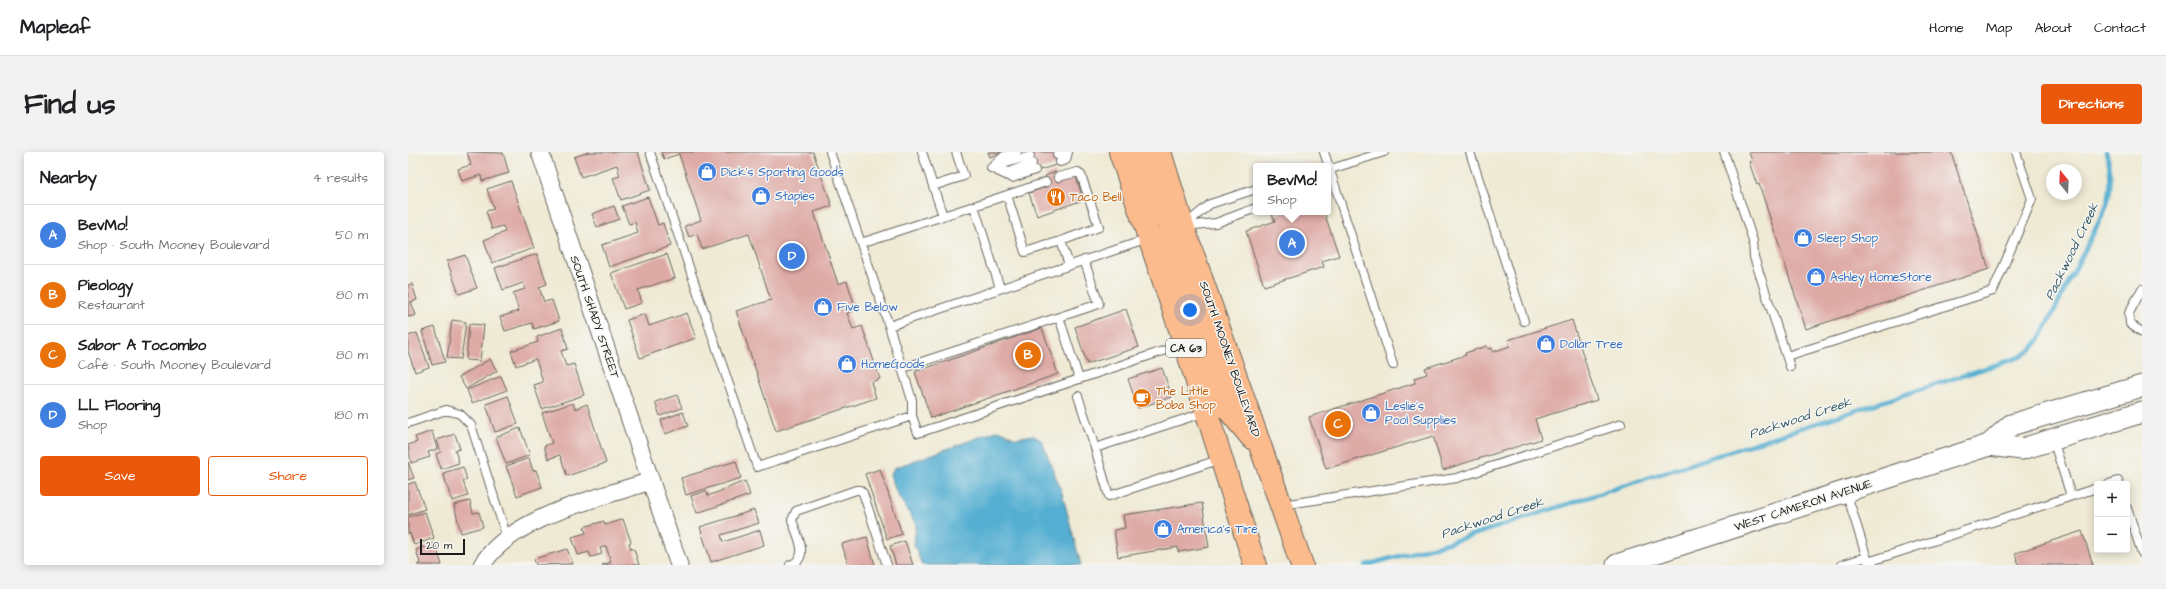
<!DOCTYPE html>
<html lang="en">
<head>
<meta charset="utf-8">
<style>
	:root { --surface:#fff; --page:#f2f2f2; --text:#202124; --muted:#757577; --line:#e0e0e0; --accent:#ea580c }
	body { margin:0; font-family:"Architects Daughter",sans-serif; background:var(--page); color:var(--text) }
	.controls { position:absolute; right:12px; bottom:12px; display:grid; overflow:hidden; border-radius:4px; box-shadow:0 2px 10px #0003 }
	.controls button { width:36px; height:36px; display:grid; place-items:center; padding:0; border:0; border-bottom:1px solid var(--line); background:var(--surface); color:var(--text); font:20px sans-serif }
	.compass { position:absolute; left:1638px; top:12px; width:36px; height:36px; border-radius:50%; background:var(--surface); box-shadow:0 2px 10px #0003; rotate:342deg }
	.scale { position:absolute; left:12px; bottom:10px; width:45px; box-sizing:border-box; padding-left:4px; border:2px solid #1c1c1c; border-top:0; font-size:11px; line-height:14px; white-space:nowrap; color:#1c1c1c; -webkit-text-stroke:3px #f6f6f2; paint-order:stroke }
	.you { position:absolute; left:782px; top:158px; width:14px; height:14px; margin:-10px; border:3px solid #fff; border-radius:50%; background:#1a73e8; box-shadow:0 0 0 6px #1a73e833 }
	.badge { display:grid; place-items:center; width:26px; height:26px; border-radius:50%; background:var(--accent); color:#fff; font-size:13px; font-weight:700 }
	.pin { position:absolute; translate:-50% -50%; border:2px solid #fff; box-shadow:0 1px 4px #0006 }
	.popup { position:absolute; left:845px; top:11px; width:78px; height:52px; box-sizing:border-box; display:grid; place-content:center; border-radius:4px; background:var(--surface); filter:drop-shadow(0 1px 3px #0005); font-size:13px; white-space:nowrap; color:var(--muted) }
	.popup b { font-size:15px; color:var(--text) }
	.popup::after { content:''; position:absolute; left:50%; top:100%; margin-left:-8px; border:8px solid transparent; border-top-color:var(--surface) }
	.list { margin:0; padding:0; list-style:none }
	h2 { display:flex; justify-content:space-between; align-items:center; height:52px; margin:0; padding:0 16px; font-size:17px }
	h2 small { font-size:13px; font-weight:400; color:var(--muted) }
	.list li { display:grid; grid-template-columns:26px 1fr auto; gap:12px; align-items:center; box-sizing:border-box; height:60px; padding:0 16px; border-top:1px solid var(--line) }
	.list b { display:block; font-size:15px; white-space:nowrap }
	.list p { margin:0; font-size:13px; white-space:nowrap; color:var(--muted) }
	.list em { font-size:13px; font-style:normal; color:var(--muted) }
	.actions { display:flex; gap:8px; padding:12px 16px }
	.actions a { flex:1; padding:9px 0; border:1px solid var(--accent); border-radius:4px; text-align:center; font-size:14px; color:var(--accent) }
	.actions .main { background:var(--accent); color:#fff }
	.map { position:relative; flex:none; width:1734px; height:413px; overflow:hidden; border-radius:4px }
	header { display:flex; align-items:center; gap:24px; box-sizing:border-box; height:56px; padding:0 20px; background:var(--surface); border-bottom:1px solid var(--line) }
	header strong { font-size:19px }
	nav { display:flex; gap:22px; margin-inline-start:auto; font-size:14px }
	.intro { display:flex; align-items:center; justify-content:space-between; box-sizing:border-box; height:96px; padding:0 24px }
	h1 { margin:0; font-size:28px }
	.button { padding:10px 18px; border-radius:4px; background:var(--accent); color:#fff; font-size:14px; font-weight:700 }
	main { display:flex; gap:24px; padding:0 24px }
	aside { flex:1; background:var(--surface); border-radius:4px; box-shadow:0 2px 10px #0003 }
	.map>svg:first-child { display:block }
</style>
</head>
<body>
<header>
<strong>Mapleaf</strong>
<nav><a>Home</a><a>Map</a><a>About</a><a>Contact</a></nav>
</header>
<div class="intro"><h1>Find us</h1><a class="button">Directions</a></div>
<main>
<aside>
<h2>Nearby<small>4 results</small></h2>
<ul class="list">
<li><span class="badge" style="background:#3f7fe0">A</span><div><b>BevMo!</b><p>Shop · South Mooney Boulevard</p></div><em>50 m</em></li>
<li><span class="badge" style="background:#e8710a">B</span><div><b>Pieology</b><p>Restaurant</p></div><em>80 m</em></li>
<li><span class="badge" style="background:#e8710a">C</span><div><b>Sabor A Tocombo</b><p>Café · South Mooney Boulevard</p></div><em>80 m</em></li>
<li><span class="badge" style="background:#3f7fe0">D</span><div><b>LL Flooring</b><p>Shop</p></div><em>180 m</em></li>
</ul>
<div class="actions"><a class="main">Save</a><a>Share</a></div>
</aside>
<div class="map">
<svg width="1734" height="413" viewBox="0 0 1734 413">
	<rect width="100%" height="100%" fill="#f6f6f2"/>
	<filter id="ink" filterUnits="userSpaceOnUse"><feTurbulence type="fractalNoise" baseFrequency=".025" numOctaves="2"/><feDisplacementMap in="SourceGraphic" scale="8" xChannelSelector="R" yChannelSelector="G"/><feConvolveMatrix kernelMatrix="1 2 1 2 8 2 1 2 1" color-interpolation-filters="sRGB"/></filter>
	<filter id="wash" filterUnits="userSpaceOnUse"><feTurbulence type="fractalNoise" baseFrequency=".012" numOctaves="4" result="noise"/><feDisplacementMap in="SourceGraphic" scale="16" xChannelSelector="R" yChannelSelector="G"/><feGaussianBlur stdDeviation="0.9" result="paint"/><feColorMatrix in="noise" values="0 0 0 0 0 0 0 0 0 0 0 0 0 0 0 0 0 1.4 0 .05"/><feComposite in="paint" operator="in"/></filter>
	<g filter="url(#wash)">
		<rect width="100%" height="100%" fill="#efead4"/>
		<path fill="#55afd2" stroke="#386677" d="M591 278 608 286 625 283 634 289 654 341 673 413H514L506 393 508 372 489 342 482 323 486 316Z"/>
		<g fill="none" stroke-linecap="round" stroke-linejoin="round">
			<path stroke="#55afd2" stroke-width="4.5" d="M958 413 1043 390 1612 205 1624 197 1633 185 1697 58C1704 39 1704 19 1698 0"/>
		</g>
		<g id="blocks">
			<path fill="#deaaa6" d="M59 0 95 1 101 21 74 29 73 23 54 29 50 17 63 13Z
				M181 0H230L242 38 213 48 205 26 212 24 209 13 173 25 166 5Z
				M253 0H405L424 54 406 60 430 132 439 129 448 158 439 161 445 177 454 174 472 227 463 230 468 246 368 279 328 159 363 148 341 82 294 97 289 82 281 85 277 74 293 68 271 2 256 7Z
				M580 0H595L582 5Z
				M622 0H647L651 12 629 19Z
				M1341 0H1543L1581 117 1398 177 1351 32 1349 33 1341 10 1344 9Z
				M647 20 650 30 668 24 675 48 629 64 621 41 640 34 637 24Z
				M103 29 126 96 84 111 76 88 97 80 95 74 84 77 78 59 86 57 79 37Z
				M240 45 250 73 255 71 262 94 201 115 194 93 230 81 227 70 221 72 214 54Z
				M206 54 211 67 189 75 184 62Z
				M873 60H916L931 104 914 109 916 115 856 134 838 79 867 69 864 63Z
				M129 102 139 132 131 135 136 150 144 148 151 169 126 177 124 171 97 179 92 165 111 159 105 141 117 137 115 131 95 138 87 116Z
				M259 102 267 126 230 138 234 151 216 157 203 121Z
				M57 103 69 136 51 142 39 109Z
				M4 132 9 148 3 150 8 163 0 165V133Z
				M718 157 731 195 679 212 667 175Z
				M279 161 288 186 232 206 219 168 237 162 241 174Z
				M44 168 58 170 53 207 39 206Z
				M1164 168 1189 248 1127 267 1133 287 1035 318 1025 284 918 317 901 265 1007 231 1006 226 1019 222 1017 216 1058 203 1057 201 1079 194 1080 197 1084 196 1085 200 1102 194 1100 188Z
				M61 172 76 173 72 209 58 208Z
				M27 175 37 210 24 213 14 179Z
				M154 176 160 197 153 199 158 214 166 212 176 243 134 257 126 233 135 230 128 207 108 214 103 199 130 190 129 185Z
				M634 176 650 222 523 266 507 220Z
				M9 181 21 215 7 220 0 199V184Z
				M82 207 89 219 58 237 51 225Z
				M754 216 764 245 730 256 720 227Z
				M93 224 99 238 64 251 59 238Z
				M269 243 274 256 252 264 247 250Z
				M100 244 110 272 87 280 78 252Z
				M165 251 167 257 179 252 198 311 159 324 152 303 140 307 136 294 144 291 134 261Z
				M275 260 280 274 257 282 253 268Z
				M112 276 122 303 98 312 88 285Z
				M24 279 29 297 20 300 22 305 3 311 0 293 9 290 7 285Z
				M47 282 52 297 47 298 51 311 33 317 28 302 33 300 29 288Z
				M121 306 125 319 128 318 134 335 109 344 98 314Z
				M328 309 333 326 278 343 273 326Z
				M0 310 6 326 0 328Z
				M55 315 59 328 55 329 60 344 44 349 35 321Z
				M472 317 494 382 479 387 457 322Z
				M337 329 342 343 289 361 283 344 298 339 300 344Z
				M7 330 17 357 0 363V332Z
				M62 349 65 361 71 360 75 375 53 381 46 353Z
				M794 351 801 395 770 400V395L710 405 706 378 717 376 715 363Z
				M346 358 351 371 313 383 315 390 352 378 356 393 303 410 292 375Z
				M17 360 26 386 6 393 2 381 0 382V365Z
				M215 367 223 390 221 391 223 397H226L231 413H194L203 410 198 394 192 396 194 402 183 405 181 400 170 403 164 385 178 381 176 375 196 369 197 373Z
				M1674 379 1685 413H1611L1607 401Z
				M459 385 467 413H440L434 392Z
				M497 389 505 413H488L482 394Z
				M27 391 34 413H9L12 411 8 398Z
				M159 397 165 412 128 413 126 407Z"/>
		</g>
	</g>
	<g filter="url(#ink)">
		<use href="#blocks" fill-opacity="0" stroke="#66645c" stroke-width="1"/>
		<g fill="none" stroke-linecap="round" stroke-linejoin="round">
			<g stroke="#66645c" stroke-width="10">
				<path id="service" d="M242 0 349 315 504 264
					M422 0 481 174 740 87
					M514 0 525 34 556 24 548 0
					M916 0 985 213
					M1062 0 1116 169
					M1316 0 1345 89 1346 105 1382 215
					M649 3 658 0
					M652 10 658 8 660 0
					M585 14 596 4 609 0
					M585 15 622 4
					M583 16 604 26 627 18
					M593 18 601 20 624 11
					M920 18 976 0
					M650 25 670 20 673 23 691 75 653 89
					M525 34 535 64 566 54 592 136
					M599 43 638 30
					M566 54 599 43 617 100 653 89 661 113
					M777 73 802 52 848 37
					M776 74 808 71 848 56
					M453 91 535 64
					M1734 137 1721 161 1722 172 1734 180
					M481 174 504 248V264L510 281 776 192
					M1379 204 1585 139 1624 47 1608 0
					M495 216 651 165
					M671 227 651 165 691 152 676 108
					M670 244 687 296
					M798 260 687 296 701 344 813 307
					M0 271 38 258 52 262 63 273 99 386
					M1645 288 1663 344
					M1701 332 1710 329 1711 332
					M1438 339 1461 413
					M874 353 1049 326 1213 272
					M1719 356 1734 401
					M1460 410 1689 336
					M382 413C403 406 389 384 384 368L388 359 448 338H452L455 341 479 413
					M1433 413 1458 405"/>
			</g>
			<g stroke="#66645c" stroke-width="19">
				<path id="minor" d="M132 0 271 413
					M74 413C104 364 191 346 243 329"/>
			</g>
			<g stroke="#66645c" stroke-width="23">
				<path id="tertiary" d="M1581 293 1603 273 1734 234
					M1209 413 1581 293 1614 297 1734 260"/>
			</g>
			<g stroke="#66645c" stroke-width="24">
				<path id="primary" d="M712 0 777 192 847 413
					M731 0 753 64 763 72 775 74
					M752 0 775 74 894 413
					M742 86 757 88 764 95 819 256 844 286"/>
			</g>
			<use href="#service" stroke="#fff" stroke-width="8"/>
			<use href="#minor" stroke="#fff" stroke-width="17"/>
			<use href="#tertiary" stroke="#fff" stroke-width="21"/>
			<use href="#primary" stroke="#fbbb8d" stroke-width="22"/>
		</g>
	</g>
	<defs>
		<g id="shop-disc" transform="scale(1)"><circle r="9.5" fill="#3f7fe0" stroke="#f6f6f2"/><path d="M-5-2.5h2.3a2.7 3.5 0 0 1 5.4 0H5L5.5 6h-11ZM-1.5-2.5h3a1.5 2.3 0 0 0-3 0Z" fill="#fff"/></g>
		<g id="restaurant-disc" transform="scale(1)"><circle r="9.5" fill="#e8710a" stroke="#f6f6f2"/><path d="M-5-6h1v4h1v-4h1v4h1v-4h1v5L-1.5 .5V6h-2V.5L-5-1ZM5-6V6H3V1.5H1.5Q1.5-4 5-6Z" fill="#fff"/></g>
		<g id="cafe-disc" transform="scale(1)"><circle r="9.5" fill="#e8710a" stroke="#f6f6f2"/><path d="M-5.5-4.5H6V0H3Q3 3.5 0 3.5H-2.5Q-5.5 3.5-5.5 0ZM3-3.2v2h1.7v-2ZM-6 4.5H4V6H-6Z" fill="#fff"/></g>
	</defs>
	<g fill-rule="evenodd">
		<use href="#shop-disc" x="299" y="20"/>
		<use href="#shop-disc" x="353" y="44"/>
		<use href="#restaurant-disc" x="648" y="45"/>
		<use href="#shop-disc" x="1395" y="86"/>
		<use href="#shop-disc" x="1408" y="125"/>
		<use href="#shop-disc" x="415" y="155"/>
		<use href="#shop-disc" x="1138" y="192"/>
		<use href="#shop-disc" x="439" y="212"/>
		<use href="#cafe-disc" x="734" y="246"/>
		<use href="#shop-disc" x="963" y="261"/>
		<use href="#shop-disc" x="755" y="377"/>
	</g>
	<g text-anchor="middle" stroke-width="3" stroke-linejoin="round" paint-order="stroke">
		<rect fill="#f6f6f2" stroke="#5d5d5c" stroke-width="1" x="758" y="187" width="40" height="18" rx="3"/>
		<g font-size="11" font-weight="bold" fill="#1c1c1c">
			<text x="778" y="200">CA 63</text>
		</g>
		<g font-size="12" fill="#366cbe" stroke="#f6f6f2" text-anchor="start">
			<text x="313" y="24">Dick's Sporting Goods</text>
			<text x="367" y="48">Staples</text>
			<text x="1409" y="90">Sleep Shop</text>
			<text x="1422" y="129">Ashley HomeStore</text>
			<text x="429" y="159">Five Below</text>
			<text x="1152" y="196">Dollar Tree</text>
			<text x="453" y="216">HomeGoods</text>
			<text x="977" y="258">Leslie's<tspan x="977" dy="14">Pool Supplies</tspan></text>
			<text x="769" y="381">America's Tire</text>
		</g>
		<g font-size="12" fill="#c56008" stroke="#f6f6f2" text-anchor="start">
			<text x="662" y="49">Taco Bell</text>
			<text x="748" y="243">The Little<tspan x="748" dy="14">Boba Shop</tspan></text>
		</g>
		<g font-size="12" fill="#1c1c1c" stroke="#f6f6f2">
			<text transform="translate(187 165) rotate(71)" y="4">SOUTH SHADY STREET</text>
			<text transform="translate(822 207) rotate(71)" y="4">SOUTH MOONEY BOULEVARD</text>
			<text transform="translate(1395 353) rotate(-18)" y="4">WEST CAMERON AVENUE</text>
		</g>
		<g font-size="13" font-style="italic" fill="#335765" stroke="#f6f6f2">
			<text transform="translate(1663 99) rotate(-64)" y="5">Packwood Creek</text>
			<text transform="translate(1392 265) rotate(-18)" y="5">Packwood Creek</text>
			<text transform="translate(1084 365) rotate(-18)" y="5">Packwood Creek</text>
		</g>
	</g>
</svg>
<div class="controls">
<button>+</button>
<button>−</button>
</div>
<svg class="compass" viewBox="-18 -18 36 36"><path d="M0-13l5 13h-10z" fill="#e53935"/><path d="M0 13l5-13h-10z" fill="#757577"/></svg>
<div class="scale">20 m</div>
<div class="you"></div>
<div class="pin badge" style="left:884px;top:91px;background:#3f7fe0">A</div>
<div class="popup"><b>BevMo!</b>Shop</div>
<div class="pin badge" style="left:620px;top:203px;background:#e8710a">B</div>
<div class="pin badge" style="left:930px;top:272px;background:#e8710a">C</div>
<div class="pin badge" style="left:384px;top:104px;background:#3f7fe0">D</div>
</div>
</main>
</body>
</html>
